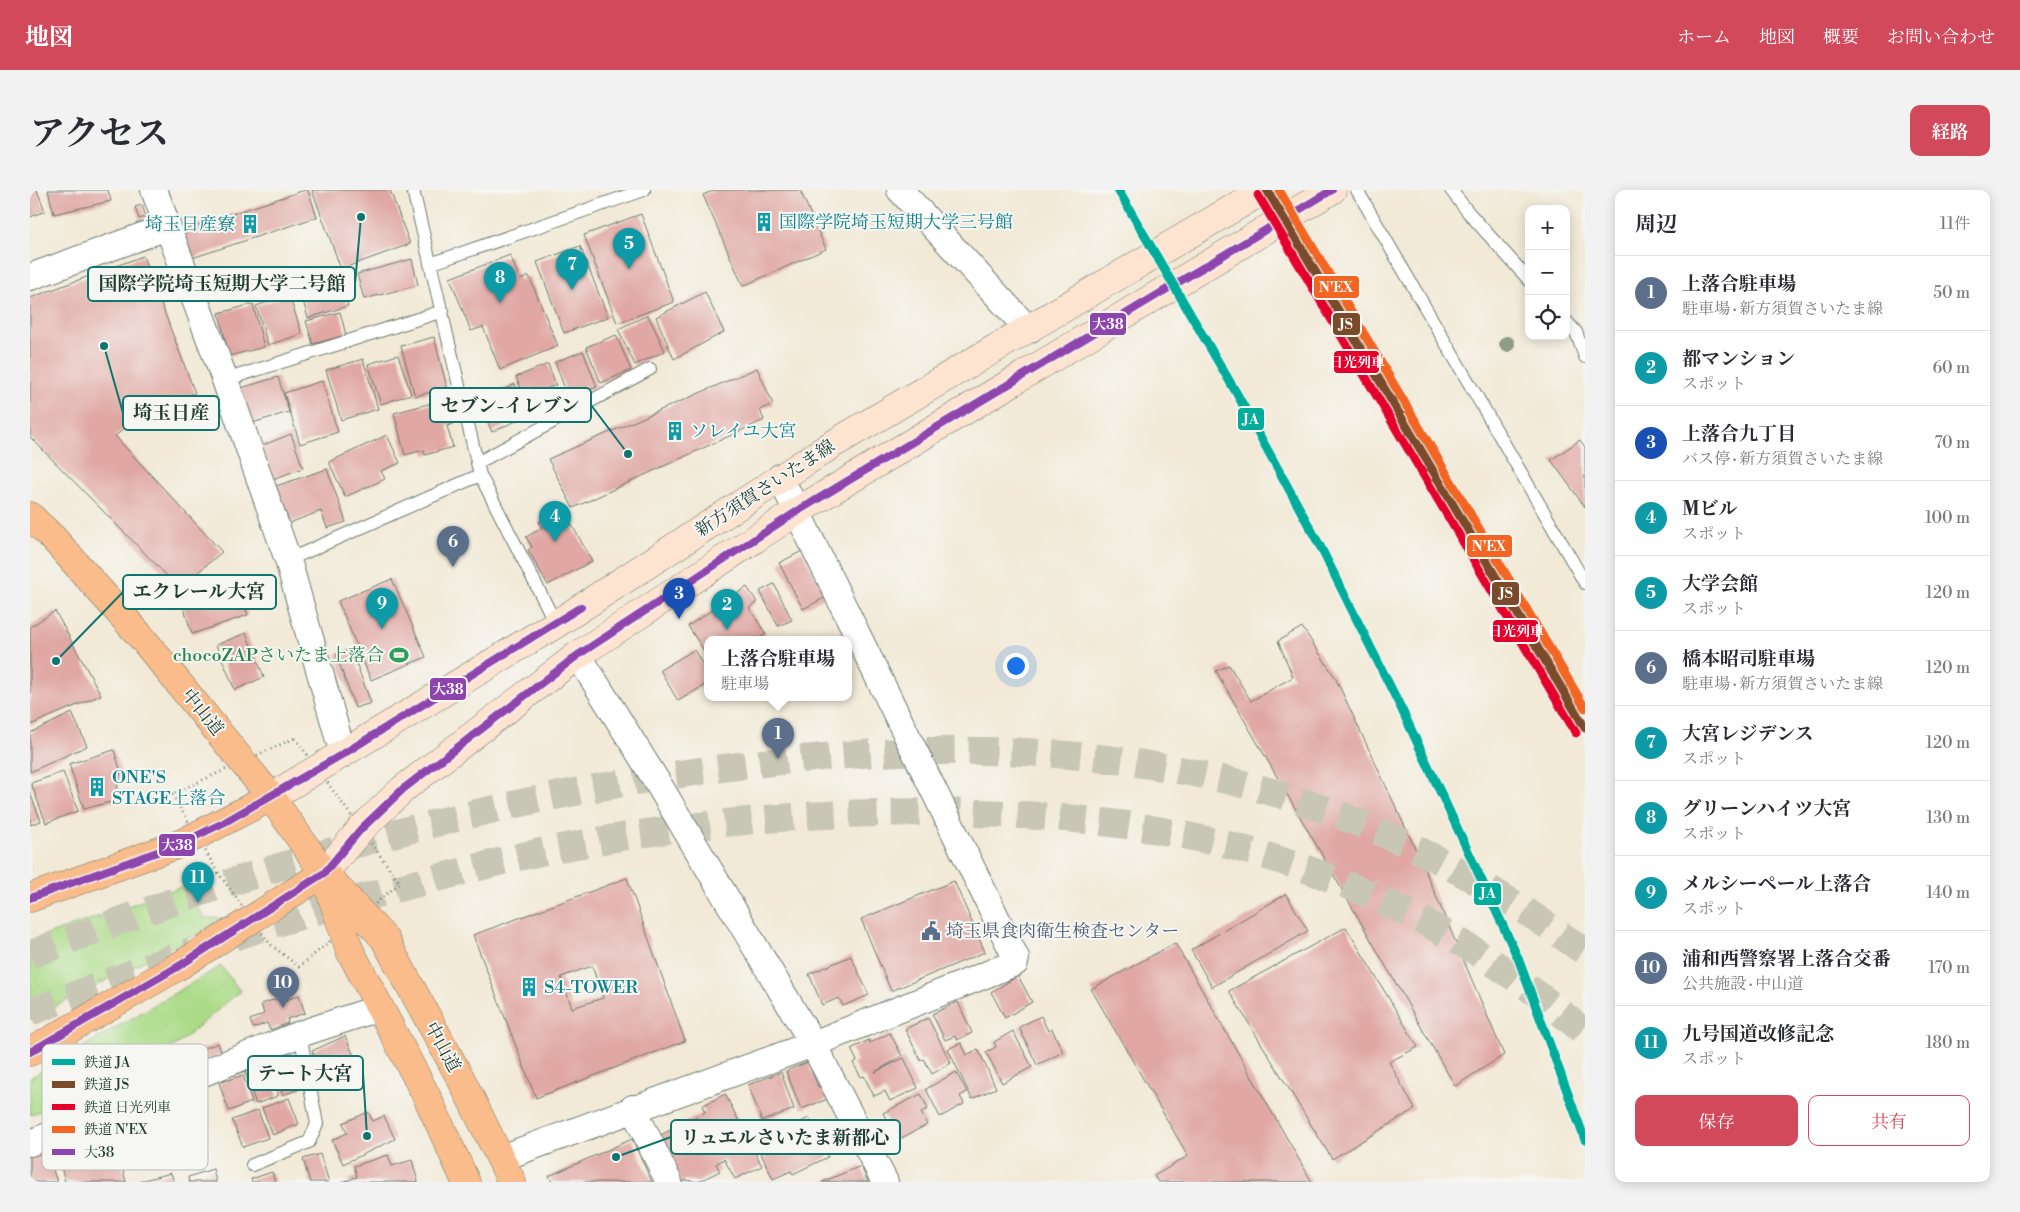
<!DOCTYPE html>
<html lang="ja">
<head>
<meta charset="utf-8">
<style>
	:root { --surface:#fff; --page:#f2f2f3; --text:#2b2b33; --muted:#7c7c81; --line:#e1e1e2; --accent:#d1495b }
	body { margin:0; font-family:"Libre Bodoni","Noto Serif JP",serif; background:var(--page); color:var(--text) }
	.controls { position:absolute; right:15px; top:15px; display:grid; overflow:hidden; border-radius:10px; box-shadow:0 2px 12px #0003 }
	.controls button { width:45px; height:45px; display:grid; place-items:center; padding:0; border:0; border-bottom:1px solid var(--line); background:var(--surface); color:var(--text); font:25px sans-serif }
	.you { position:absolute; left:985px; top:475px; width:18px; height:18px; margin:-12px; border:4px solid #fff; border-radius:50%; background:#1a73e8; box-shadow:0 0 0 8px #1a73e833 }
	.badge { display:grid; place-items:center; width:32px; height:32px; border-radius:50%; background:var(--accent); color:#fff; font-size:16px; font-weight:700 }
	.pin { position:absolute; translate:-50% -41px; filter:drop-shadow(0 1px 2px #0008) }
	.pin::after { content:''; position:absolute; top:26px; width:18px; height:15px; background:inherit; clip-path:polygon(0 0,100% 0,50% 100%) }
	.popup { position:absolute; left:674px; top:446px; width:148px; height:65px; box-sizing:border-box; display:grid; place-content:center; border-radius:10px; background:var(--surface); filter:drop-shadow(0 1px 4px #0005); font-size:16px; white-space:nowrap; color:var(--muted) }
	.popup b { font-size:19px; color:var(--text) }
	.popup::after { content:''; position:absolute; left:50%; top:100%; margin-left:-10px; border:10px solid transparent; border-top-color:var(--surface) }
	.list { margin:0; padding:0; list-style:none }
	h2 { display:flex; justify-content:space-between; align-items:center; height:65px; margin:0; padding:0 20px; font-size:21px }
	h2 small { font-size:16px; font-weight:400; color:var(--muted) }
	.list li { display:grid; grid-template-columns:32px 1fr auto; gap:15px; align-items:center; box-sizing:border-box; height:75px; padding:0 20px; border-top:1px solid var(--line) }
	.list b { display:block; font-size:19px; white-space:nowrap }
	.list p { margin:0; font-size:16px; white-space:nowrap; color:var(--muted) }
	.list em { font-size:16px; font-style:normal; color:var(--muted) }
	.actions { display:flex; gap:10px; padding:15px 20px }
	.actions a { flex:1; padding:11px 0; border:1px solid var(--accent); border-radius:10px; text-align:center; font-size:18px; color:var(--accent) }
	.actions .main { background:var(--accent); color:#fff }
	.icon { flex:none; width:28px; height:28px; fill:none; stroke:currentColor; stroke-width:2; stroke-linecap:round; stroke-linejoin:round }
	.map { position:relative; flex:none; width:1555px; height:992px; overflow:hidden; border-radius:10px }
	header { display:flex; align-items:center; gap:30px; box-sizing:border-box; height:70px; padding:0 25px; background:var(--accent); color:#fff }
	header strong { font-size:24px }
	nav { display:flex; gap:28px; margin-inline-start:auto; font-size:18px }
	.intro { display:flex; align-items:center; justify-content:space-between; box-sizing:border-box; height:120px; padding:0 30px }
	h1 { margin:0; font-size:35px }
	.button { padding:12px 22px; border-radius:10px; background:var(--accent); color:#fff; font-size:18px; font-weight:700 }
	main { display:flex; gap:30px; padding:0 30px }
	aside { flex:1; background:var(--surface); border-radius:10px; box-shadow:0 2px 12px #0003 }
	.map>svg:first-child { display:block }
</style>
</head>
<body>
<header>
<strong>地図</strong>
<nav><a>ホーム</a><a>地図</a><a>概要</a><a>お問い合わせ</a></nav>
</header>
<div class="intro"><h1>アクセス</h1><a class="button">経路</a></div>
<main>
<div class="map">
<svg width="1555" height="992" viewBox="0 0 1555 992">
	<rect width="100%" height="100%" fill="#f6f6f2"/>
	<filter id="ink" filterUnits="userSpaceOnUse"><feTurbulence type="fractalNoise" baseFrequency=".02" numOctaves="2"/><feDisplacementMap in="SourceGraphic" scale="10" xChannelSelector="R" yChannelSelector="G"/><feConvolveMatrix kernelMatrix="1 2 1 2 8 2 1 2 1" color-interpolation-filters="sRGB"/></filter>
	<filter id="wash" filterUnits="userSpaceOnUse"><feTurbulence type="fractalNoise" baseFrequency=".0096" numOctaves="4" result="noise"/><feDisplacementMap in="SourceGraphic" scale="20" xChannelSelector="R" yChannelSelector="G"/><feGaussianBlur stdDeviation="1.12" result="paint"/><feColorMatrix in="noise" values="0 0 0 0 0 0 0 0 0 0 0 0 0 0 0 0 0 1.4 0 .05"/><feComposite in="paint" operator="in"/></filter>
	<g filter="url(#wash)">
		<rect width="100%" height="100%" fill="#f2e9d6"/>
		<path fill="#acdb88" stroke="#668c5e" d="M165 692 157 702 175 728H193L163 746 0 829V751Z
			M191 776 210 801 150 852 80 893 0 925V888Z"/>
		<g id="blocks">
			<path fill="#e0a7a3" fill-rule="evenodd" d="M0 0H7L15 21 0 27Z
				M18 0H78L81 11 24 24Z
				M275 0H278L287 27 162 68 153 40Z
				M282 0H360L380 54 311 79Z
				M685 0H770L796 59 713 96 673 5Z
				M112 15 116 27 109 29 105 17Z
				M611 24 644 112 587 133 554 45Z
				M550 56 578 127 534 143 507 72Z
				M480 65 490 90 499 86 528 156 470 180 453 137 441 141 420 88Z
				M113 66 165 203 123 216 85 246 192 362 149 398 0 247V108Z
				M382 69 388 95 334 109 327 84Z
				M309 88 318 116 278 128 270 100Z
				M675 102 694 142 644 169 626 127Z
				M259 105 272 144 238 155 226 116Z
				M223 114 234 157 199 166 189 123Z
				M310 122 316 145 283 154 276 131Z
				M618 125 635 161 605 175 588 139Z
				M586 145 601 180 571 193 556 157Z
				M404 147 417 198 385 206 371 156Z
				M553 161 567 197 538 207 525 172Z
				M368 165 381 204 351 214 338 174Z
				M333 169 348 219 311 230 296 180Z
				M518 174 526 195 495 208 486 187Z
				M727 178 743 214 730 220 734 230 543 318 518 269Z
				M248 187 259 222 222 233 211 198Z
				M292 191 308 242 270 254 254 203Z
				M485 194 499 225 462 242 448 211Z
				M417 209 423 234 417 236 423 257 395 265 394 260 375 265 364 223Z
				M261 244 273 278 243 289 231 256Z
				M357 245 370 273 351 281 355 289 315 307 299 272Z
				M1550 250 1555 257V317L1521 270Z
				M297 279 316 332 297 338 291 321 259 333 246 296Z
				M533 319 562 371 518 395 498 360 502 357 496 347 512 338 509 332Z
				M772 361 796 407 773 419 749 373Z
				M205 388 218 425 162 444 150 406Z
				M362 389 396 467 341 490 308 411Z
				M744 394 762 430 748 436 730 401Z
				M717 397 727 412 719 418 736 444 726 450H678V467L658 436Z
				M25 421 71 505 0 535V437Z
				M1272 437 1305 487 1391 671 1474 865 1425 896 1186 481 1199 475 1221 511 1263 487 1248 451Z
				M216 443 234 487 205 500 186 455Z
				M321 459 341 513 325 518 306 464Z
				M664 460 678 483V493L648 511 630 480Z
				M42 523 57 556 0 582V543Z
				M84 560 91 582 84 611 54 619 39 574Z
				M33 582 48 621 16 633 1 593Z
				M0 603 11 631 0 635Z
				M597 688 655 851 506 908 443 745ZM562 776 573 808 542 818 531 787Z
				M924 691 955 762 861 801 831 729Z
				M1256 704 1278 741 1182 797 1161 760Z
				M1316 737 1388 857 1359 872 1385 919 1302 969 1199 801Z
				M1145 753 1282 992H1128L1124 986 1158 966 1061 799Z
				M821 766 839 805 813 816 809 808 792 815 779 784Z
				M988 786 1002 812 975 828 961 802Z
				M269 805 275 823 257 829 258 833 240 840 237 833 223 838 220 830 234 824 231 814 249 808 251 812Z
				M928 812 942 843 927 850 925 846 915 850 902 824Z
				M1011 826 1018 841 1022 839 1033 862 1007 875 989 837Z
				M898 828 921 873 902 884 894 869 891 871 875 839Z
				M983 841 1002 877 972 893 956 862 966 857 964 852Z
				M860 843 872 866 845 882 874 868 888 898 860 911 855 901 844 906 834 886 831 887 823 873 827 871 821 859 839 850 840 853Z
				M315 846 331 881 299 896 282 861Z
				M188 853 192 864 176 870 172 859Z
				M931 853 937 865 948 859 966 898 942 909 918 859Z
				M258 862 272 898 253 905 239 869Z
				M236 872 248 906 226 914 214 879Z
				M778 872 788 897 793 896 798 909 771 919 756 881Z
				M751 882 764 919 732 931 718 895Z
				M926 882 937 902 930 906 934 914 910 927 896 899Z
				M213 885 222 912 199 921 189 893Z
				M695 904 732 976 705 989 694 969 686 974 690 981 668 992 656 990 651 992 627 947 675 922 672 916Z
				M891 904 898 919 891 922 897 935 867 950 853 923Z
				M259 908 269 934 243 945 232 918Z
				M135 917 153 969 137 974 132 959 98 970 86 934Z
				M228 920 238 948 213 957 202 930Z
				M338 922 343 931 354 926 365 949 313 974 302 950 317 943 313 933Z
				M779 928 798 967 763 984 761 981 743 989 726 953Z
				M602 949 622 992H522L519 986Z
				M86 954 96 992H35L29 969Z
				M16 959 27 992H0V964Z
				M290 964 299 992H280L273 969Z
				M358 965 362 976 382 970 388 992H312L327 987 324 976Z
				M831 976 838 992H792Z
				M183 979 186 992H159L158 987Z
				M242 982 245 992H222L221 989Z
				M141 983 144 992H110V991Z"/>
		</g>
	</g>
	<g filter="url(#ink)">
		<use href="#blocks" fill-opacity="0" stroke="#69796d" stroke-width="1"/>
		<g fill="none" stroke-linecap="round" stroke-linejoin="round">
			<path stroke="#c8c7b6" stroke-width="28" stroke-dasharray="28 14" stroke-linecap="butt" d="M204 747C265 726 326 709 388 693 432 682 476 669 520 660 659 632 803 619 945 623 1025 625 1107 633 1185 652 1321 684 1450 751 1555 843
				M0 765C233 673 475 603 725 574 890 554 1058 553 1220 596 1342 628 1453 688 1555 762
				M0 822 161 761"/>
			<g stroke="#69796d" stroke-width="14">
				<path id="lane" d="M383 0 450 285 526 434
					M1327 0 1555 393
					M1421 0 1438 22 1499 90
					M400 74 614 0
					M1536 131 1546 142 1555 167
					M195 190 413 121
					M447 273 620 179
					M258 370 450 285
					M222 975 279 952 287 934 270 844"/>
			</g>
			<g stroke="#69796d" stroke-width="28">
				<path id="street" d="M124 0 195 190 258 370 313 564
					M870 0 999 140
					M0 87 137 37
					M548 465 626 590 783 854 855 992
					M603 918 639 992
					M0 953 270 844 349 818
					M471 968 783 854 985 773 986 768 750 287"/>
			</g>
			<g stroke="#69796d" stroke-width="29">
				<path id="secondary" d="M241 607 526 434 803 254 1234 0
					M294 683 331 639 373 599 548 465 766 322 1302 0"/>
			</g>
			<g stroke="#69796d" stroke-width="29">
				<path id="primary" d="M0 708 152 653 241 607
					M0 862 149 776 294 683"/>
			</g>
			<g stroke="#69796d" stroke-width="29">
				<path id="highway" d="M0 326 23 348 112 448 241 607 294 683 354 748 431 889 482 992
					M297 692 320 761 397 907 436 992"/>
			</g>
			<path stroke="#69796d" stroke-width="3" stroke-dasharray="1 4" stroke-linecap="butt" d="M265 548 370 693 269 777 240 754 189 684 142 604Z"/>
			<use href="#lane" stroke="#fff" stroke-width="12"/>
			<use href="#street" stroke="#fff" stroke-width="26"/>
			<use href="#secondary" stroke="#fde4d0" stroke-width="28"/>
			<use href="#primary" stroke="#f9bc8a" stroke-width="28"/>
			<use href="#highway" stroke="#f9bc8a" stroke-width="28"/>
			<g stroke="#f6f6f2" stroke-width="11">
				<path id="bus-1" d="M0 708 152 653 195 632 313 564 551 417
					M0 862 149 776 294 683 331 639 373 599 548 465 766 322 1302 0"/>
			</g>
			<use href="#bus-1" stroke="#8e44ad" stroke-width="8"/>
			<g stroke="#f6f6f2" stroke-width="12">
				<path id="rail-1" d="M1088 0 1207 204 1290 356 1372 520 1488 768 1555 950"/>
			</g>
			<g stroke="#f6f6f2" stroke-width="12">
				<path id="rail-2" d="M1237 0 1555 538"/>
			</g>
			<g stroke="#f6f6f2" stroke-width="12">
				<path id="rail-3" d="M1228 5 1546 543"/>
			</g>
			<g stroke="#f6f6f2" stroke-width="12">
				<path id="rail-4" d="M1249 0 1555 518"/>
			</g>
			<use href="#rail-1" stroke="#00ac9a" stroke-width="9"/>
			<use href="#rail-2" stroke="#7a4b2a" stroke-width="9"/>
			<use href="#rail-3" stroke="#e4002b" stroke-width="9"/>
			<use href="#rail-4" stroke="#f26522" stroke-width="9"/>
		</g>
		<circle fill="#8d9c86" cx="1477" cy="154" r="8"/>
	</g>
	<defs>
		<g id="building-bare" transform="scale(1.5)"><path d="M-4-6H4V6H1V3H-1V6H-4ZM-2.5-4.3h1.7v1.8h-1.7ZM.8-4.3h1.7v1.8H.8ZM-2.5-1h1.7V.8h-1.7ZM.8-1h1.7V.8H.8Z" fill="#0f9aa8" stroke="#f6f6f2" stroke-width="2.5" paint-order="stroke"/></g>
		<g id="stadium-bare" transform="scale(1.5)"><path d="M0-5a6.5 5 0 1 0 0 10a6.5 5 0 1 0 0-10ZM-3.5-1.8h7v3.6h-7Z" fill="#2e9e5b" stroke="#f6f6f2" stroke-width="2.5" paint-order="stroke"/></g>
		<g id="civic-bare" transform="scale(1.5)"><path d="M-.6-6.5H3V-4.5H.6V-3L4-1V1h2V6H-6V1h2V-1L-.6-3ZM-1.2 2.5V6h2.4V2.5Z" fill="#5c6f8a" stroke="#f6f6f2" stroke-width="2.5" paint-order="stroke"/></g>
	</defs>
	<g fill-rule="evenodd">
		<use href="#building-bare" x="734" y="32"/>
		<use href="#building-bare" x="220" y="34"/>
		<use href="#building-bare" x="645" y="241"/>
		<use href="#stadium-bare" x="369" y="465"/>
		<use href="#building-bare" x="67" y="597"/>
		<use href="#civic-bare" x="901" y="741"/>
		<use href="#building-bare" x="499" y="797"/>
	</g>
	<g text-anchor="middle" stroke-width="4" stroke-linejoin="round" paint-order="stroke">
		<g font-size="18" fill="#0d838f" stroke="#f6f6f2" text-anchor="start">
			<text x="749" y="38">国際学院埼玉短期大学三号館</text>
			<text x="205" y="40" text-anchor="end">埼玉日産寮</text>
			<text x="660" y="247">ソレイユ大宮</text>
			<text x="82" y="593">ONE'S<tspan x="82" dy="21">STAGE上落合</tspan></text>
			<text x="514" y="803">S4-TOWER</text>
		</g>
		<g font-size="18" fill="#1f3d34" stroke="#f6f6f2">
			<text transform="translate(735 298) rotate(-33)" y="6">新方須賀さいたま線</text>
			<text transform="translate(173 522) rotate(51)" y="6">中山道</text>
			<text transform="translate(413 857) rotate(61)" y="6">中山道</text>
		</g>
		<g font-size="18" fill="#27864d" stroke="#f6f6f2" text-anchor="end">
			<text x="354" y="471">chocoZAPさいたま上落合</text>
		</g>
		<g font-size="18" fill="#4e5e75" stroke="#f6f6f2" text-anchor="start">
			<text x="916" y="747">埼玉県食肉衛生検査センター</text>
		</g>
	</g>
	<rect x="12" y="854" width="166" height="126" rx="8" fill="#f6f6f2" stroke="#b6beb9" stroke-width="1"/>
	<rect x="22" y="869" width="23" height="6" fill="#00ac9a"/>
	<rect x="22" y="891" width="23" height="7" fill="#7a4b2a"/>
	<rect x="22" y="914" width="23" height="6" fill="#e4002b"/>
	<rect x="22" y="936" width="23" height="7" fill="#f26522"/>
	<rect x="22" y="959" width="23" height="6" fill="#8e44ad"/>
	<g font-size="14" fill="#1f3d34">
		<text x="54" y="877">鉄道 JA</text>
		<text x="54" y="899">鉄道 JS</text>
		<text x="54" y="922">鉄道 日光列車</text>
		<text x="54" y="944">鉄道 N'EX</text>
		<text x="54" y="967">大38</text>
	</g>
	<path fill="none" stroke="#0f766e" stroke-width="2" d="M331 27L325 94M598 264L561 215M74 156L93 223M26 471L93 402M337 946L333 883M586 967L641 947"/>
	<g fill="#0f766e" stroke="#f6f6f2" stroke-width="2">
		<circle cx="331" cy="27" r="5"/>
		<circle cx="598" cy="264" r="5"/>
		<circle cx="74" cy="156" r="5"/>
		<circle cx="26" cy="471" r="5"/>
		<circle cx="337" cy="946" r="5"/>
		<circle cx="586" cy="967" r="5"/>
	</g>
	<g fill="#f6f6f2" stroke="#0f766e" stroke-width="2">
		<rect x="58" y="77" width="267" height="34" rx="5"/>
		<rect x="400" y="198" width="161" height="34" rx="5"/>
		<rect x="93" y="206" width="96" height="34" rx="5"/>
		<rect x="93" y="385" width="153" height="34" rx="5"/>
		<rect x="218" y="866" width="115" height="34" rx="5"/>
		<rect x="641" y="930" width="229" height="34" rx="5"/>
	</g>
	<g font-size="19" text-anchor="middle" font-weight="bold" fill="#1f3d34">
		<text x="192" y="100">国際学院埼玉短期大学二号館</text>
		<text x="480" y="222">セブン-イレブン</text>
		<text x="141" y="229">埼玉日産</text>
		<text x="169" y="408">エクレール大宮</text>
		<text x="275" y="890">テート大宮</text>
		<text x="755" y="954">リュエルさいたま新都心</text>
	</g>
	<g stroke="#f6f6f2" stroke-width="2">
		<rect x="1283" y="85" width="47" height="24" rx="5" fill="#f26522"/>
		<rect x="1059" y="122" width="38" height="24" rx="5" fill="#8e44ad"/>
		<rect x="1302" y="122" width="29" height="24" rx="5" fill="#7a4b2a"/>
		<rect x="1303" y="160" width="47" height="24" rx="5" fill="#e4002b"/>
		<rect x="1207" y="217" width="28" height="24" rx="5" fill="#00ac9a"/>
		<rect x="1436" y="344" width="47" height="24" rx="5" fill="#f26522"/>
		<rect x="1461" y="391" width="29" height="25" rx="5" fill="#7a4b2a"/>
		<rect x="1462" y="429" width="47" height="24" rx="5" fill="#e4002b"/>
		<rect x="399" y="487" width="38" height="24" rx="5" fill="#8e44ad"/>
		<rect x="128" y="643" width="38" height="24" rx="5" fill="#8e44ad"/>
		<rect x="1443" y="692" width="29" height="24" rx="5" fill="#00ac9a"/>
	</g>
	<g font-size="14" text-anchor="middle" font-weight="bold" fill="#fff">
		<text x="1306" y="102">N'EX</text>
		<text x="1078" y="139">大38</text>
		<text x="1316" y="139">JS</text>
		<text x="1327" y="177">日光列車</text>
		<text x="1221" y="234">JA</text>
		<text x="1459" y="361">N'EX</text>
		<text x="1476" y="408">JS</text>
		<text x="1486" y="446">日光列車</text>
		<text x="418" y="504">大38</text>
		<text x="147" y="660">大38</text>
		<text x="1458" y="708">JA</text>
	</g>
</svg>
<div class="controls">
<button>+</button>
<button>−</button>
<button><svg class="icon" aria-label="locate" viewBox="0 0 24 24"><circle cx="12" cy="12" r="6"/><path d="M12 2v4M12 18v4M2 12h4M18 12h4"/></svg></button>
</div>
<div class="you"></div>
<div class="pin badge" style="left:748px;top:569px;background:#5c6f8a">1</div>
<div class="popup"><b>上落合駐車場</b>駐車場</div>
<div class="pin badge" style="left:697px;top:440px;background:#0f9aa8">2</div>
<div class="pin badge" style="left:649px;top:429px;background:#1a4fb4">3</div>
<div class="pin badge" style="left:525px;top:352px;background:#0f9aa8">4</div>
<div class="pin badge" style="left:599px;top:79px;background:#0f9aa8">5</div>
<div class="pin badge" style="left:423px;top:377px;background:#5c6f8a">6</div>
<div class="pin badge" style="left:542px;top:100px;background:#0f9aa8">7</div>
<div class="pin badge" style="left:470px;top:113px;background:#0f9aa8">8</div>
<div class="pin badge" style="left:352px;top:439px;background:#0f9aa8">9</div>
<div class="pin badge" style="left:253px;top:818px;background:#5c6f8a">10</div>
<div class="pin badge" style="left:168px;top:713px;background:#0f9aa8">11</div>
</div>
<aside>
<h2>周辺<small>11件</small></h2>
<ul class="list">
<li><span class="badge" style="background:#5c6f8a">1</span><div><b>上落合駐車場</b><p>駐車場 · 新方須賀さいたま線</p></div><em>50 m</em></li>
<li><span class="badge" style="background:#0f9aa8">2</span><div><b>都マンション</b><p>スポット</p></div><em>60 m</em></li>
<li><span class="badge" style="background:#1a4fb4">3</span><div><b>上落合九丁目</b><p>バス停 · 新方須賀さいたま線</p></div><em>70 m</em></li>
<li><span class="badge" style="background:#0f9aa8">4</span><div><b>Mビル</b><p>スポット</p></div><em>100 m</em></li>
<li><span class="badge" style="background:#0f9aa8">5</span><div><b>大学会館</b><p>スポット</p></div><em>120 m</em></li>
<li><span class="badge" style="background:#5c6f8a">6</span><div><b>橋本昭司駐車場</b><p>駐車場 · 新方須賀さいたま線</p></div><em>120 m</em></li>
<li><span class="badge" style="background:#0f9aa8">7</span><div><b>大宮レジデンス</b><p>スポット</p></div><em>120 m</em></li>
<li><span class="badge" style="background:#0f9aa8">8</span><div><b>グリーンハイツ大宮</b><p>スポット</p></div><em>130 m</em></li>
<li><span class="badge" style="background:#0f9aa8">9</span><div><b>メルシーペール上落合</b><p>スポット</p></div><em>140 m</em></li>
<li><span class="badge" style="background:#5c6f8a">10</span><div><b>浦和西警察署上落合交番</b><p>公共施設 · 中山道</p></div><em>170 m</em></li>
<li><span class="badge" style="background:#0f9aa8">11</span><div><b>九号国道改修記念</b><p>スポット</p></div><em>180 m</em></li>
</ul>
<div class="actions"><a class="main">保存</a><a>共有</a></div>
</aside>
</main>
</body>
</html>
